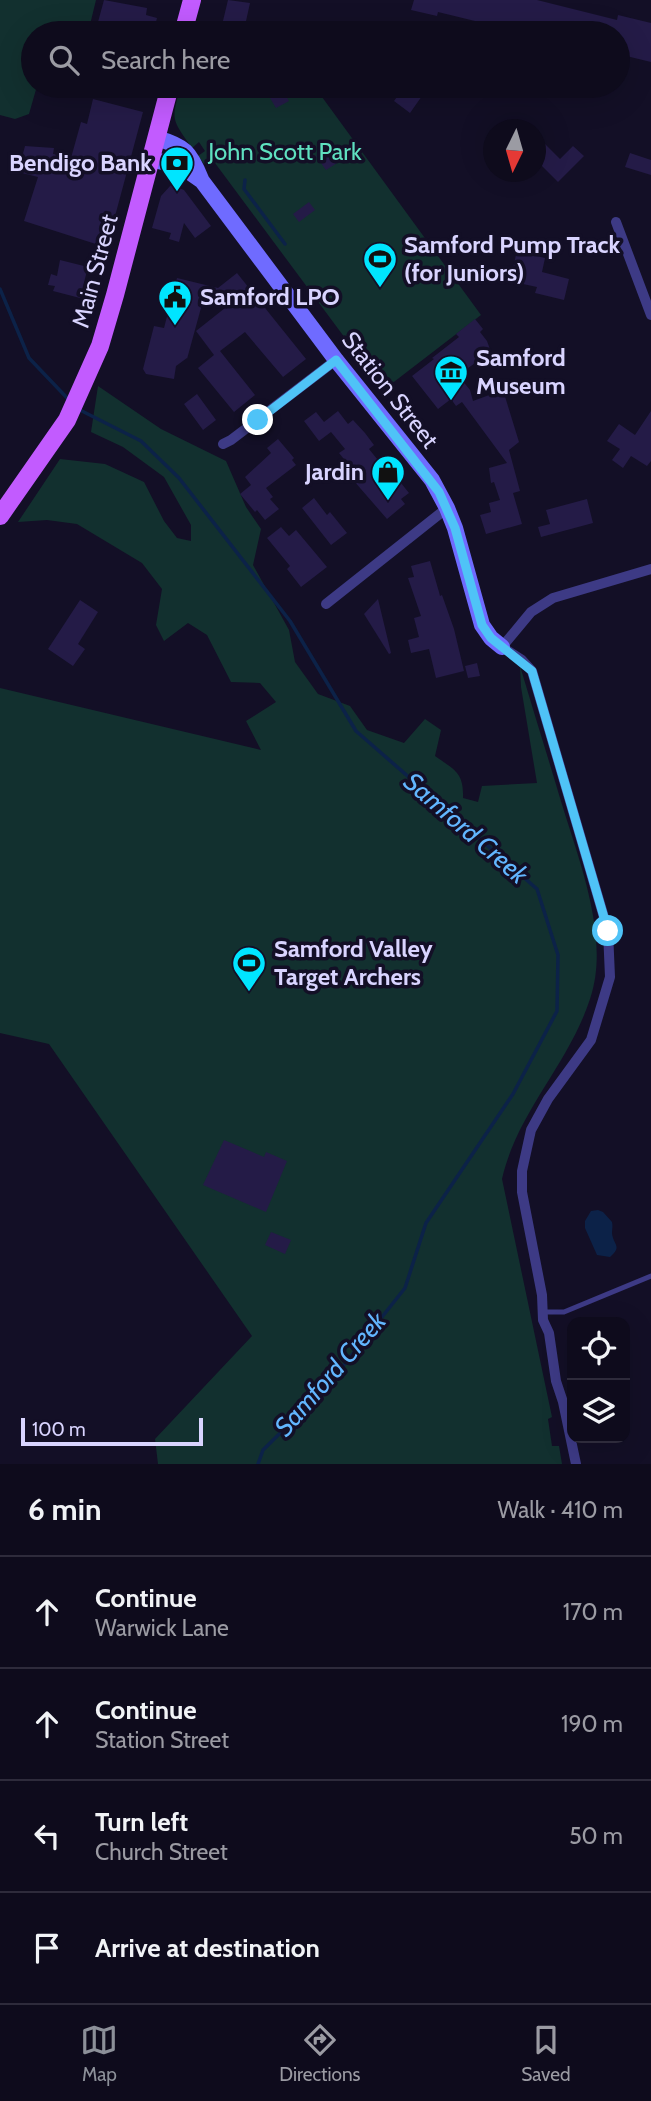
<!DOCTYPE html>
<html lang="en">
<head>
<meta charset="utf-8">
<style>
	:root { --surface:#0e0b1c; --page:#1c1929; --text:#f1f3f6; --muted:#9b9ba3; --line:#2e2b3b; --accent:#8c9099 }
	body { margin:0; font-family:Cabin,sans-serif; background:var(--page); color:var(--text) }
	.controls { position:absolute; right:21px; bottom:21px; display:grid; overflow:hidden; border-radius:14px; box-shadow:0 7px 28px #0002 }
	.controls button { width:63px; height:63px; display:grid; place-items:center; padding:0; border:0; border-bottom:2px solid var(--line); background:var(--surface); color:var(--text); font:35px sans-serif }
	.compass { position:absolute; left:483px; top:119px; width:63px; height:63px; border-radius:50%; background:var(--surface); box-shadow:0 7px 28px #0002; rotate:185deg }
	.scale { position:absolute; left:21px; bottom:18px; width:182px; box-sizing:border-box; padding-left:7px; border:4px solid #d9d4ff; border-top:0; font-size:19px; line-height:24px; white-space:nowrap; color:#d9d4ff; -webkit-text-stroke:5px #130f26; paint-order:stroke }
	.stop { position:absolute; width:21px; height:21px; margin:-16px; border:5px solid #4fc3f7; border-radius:50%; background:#fff }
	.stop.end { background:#4fc3f7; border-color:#fff; box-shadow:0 2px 7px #0008 }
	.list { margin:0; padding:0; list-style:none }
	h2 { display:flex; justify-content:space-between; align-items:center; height:91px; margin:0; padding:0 28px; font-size:30px }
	h2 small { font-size:23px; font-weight:400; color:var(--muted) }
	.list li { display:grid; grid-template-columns:46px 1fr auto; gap:21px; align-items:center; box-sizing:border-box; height:112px; padding:0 28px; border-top:2px solid var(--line) }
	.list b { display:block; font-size:26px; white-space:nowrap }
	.list p { margin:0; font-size:23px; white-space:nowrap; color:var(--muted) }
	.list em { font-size:23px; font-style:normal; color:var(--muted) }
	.icon { flex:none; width:38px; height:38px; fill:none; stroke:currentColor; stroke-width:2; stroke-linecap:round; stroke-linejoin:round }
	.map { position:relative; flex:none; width:651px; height:1464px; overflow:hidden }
	.search { position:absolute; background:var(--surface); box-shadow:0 7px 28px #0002; left:21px; right:21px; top:21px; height:77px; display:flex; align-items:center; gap:18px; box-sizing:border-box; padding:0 24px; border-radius:38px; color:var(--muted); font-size:26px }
	.sheet { height:539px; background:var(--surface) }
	nav { display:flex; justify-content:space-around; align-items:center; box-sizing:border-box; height:98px; border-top:2px solid var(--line); background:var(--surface); font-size:19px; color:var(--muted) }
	nav a { display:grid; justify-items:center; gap:4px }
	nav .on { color:var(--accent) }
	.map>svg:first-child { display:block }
</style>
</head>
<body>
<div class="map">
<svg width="651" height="1464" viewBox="0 0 651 1464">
	<rect width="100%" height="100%" fill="#130f26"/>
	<path fill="#12302f" d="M0 0H96L88 33H33V86H37L29 114 15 119 0 115Z
		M181 86H314L481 315 386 388 371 373 212 159 204 164 198 156 205 151 199 142 192 148C171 118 171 120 181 86Z
		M98 386 161 429 226 461 246 507 261 529 253 565 289 630 295 662 318 694 350 706 367 730 404 743 425 719 441 730 435 756C455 770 464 773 463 798L478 802 482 786 537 783 521 687 520 666C533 710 547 754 560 798 578 858 611 938 590 999 569 1064 517 1112 502 1179L552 1417 548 1419 552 1446H559L562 1464H158L155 1439 252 1336 49 1044 0 1033V688L261 750 246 721 276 702 260 683 231 682 207 635 188 623 164 641 156 625 162 589 142 563 77 524 47 520 18 522 60 459 105 464 144 482 164 521 177 538 191 541V525L164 477 123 447 91 432Z"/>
	<path fill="#0c2248" d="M598 1210 603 1212 612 1222C613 1226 612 1229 612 1233 613 1245 623 1246 610 1257L597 1255 585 1228V1221L591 1211Z"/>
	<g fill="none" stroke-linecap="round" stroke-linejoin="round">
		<path stroke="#0c2248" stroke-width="3.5" d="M245 180 244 189 285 244
			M0 289 29 358 70 401
			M78 409 141 441 179 478 290 621 356 731 537 889 558 955 557 1011 513 1094 426 1223 405 1288 324 1390 263 1450 258 1464"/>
	</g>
	<path fill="#241b47" d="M104 0 147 8 146 15 157 18 153 33H95Z
		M228 0 250 3 244 30 222 25Z
		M414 0H537L617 20 618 15 651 23V62L618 54V33H484L473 30 475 21 438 12 437 16 411 10Z
		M405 86H429L410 113 394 101Z
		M283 91 289 101 276 108 270 98Z
		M93 99 143 112 114 220 111 219 102 246 24 221 38 177 18 172 25 146 54 148 53 154 71 158 81 122 87 124Z
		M536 135 560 159 573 146 584 156 558 182 536 160Z
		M326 148 337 163 326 170 316 156Z
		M630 153 651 160V175L625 167Z
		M171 185 184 190 211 226 195 238 184 223 179 242 169 239 171 233 152 228 161 196Z
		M309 202 315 210 299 222 293 214Z
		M518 246 533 250 532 255 545 258 542 272 569 279 564 300 535 293 537 287 523 284 524 280 511 277Z
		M60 260 88 267 80 298 53 291 55 286 48 285 51 274 57 276Z
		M237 273 306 359 283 377 245 332 220 351 255 395 234 412 198 368 214 355 196 331 225 308 207 286 187 359V358L176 366 174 379 146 374 143 369 154 326 164 328 177 278 218 288Z
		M475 319 483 329 480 332 487 341 491 352 458 375 470 390 473 401 503 390 519 442 509 450 520 491 513 493 522 524 486 534 480 515 491 512 489 503 500 500 494 482 491 483 489 468 507 463 462 402 456 406 451 399 438 409 412 376 434 359 432 358 459 337 456 334Z
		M197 394 216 420 203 430 184 404Z
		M338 411 348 424 353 420 365 433 374 445 369 449 398 485 401 483 409 493 401 499 405 504 387 519 347 473 352 469 339 453 345 449 331 432 319 441 304 421 316 412 324 422Z
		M651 411V461L647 466 631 456 623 468 612 460 620 449 607 441 619 424 635 435Z
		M278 439 294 458 292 460 296 465 266 488 273 497 270 499 279 509 265 520 257 510 255 512 240 494 251 485 245 477 271 453 267 448Z
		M314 498 327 515 330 512 347 533 331 545 302 508Z
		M587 499 593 523 541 537 538 527 550 524 546 510Z
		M281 527 289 536 296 530 327 567 301 587 287 569 290 566 267 538Z
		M430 561 439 592 440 596 442 595 454 629 464 671 436 678 429 649 411 653 408 640 419 637 414 618 421 616 408 578 414 577 411 566Z
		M378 599 391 653 389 654 364 614Z
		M80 600 98 612 78 644 85 649 73 666 48 649Z
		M477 663 480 676 468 678 465 666Z
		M224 1140 264 1157 266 1152 287 1161 266 1212 203 1185Z
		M271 1232 291 1240 285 1254 265 1245Z"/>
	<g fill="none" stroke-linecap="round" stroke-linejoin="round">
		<path stroke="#3d3a85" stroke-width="5" d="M543 1312H564L651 1276"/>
		<path stroke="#3d3a85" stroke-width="10" d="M616 222 651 315
			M223 444 231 440 336 360
			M326 604 447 508
			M576 1464 563 1402 556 1381 549 1333 543 1320 542 1295 522 1192V1171L531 1130 548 1099 591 1040 610 977 608 931 532 671 522 660 502 647 531 612 553 598 651 569"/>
		<path stroke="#6f6bff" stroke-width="16" d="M156 138C185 146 190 152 201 179
			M151 159 182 167 202 181 336 360 432 480 447 508 455 528 482 625 491 638 502 647"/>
		<path stroke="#c25bff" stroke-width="18" d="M183 33 192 0
			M0 516 67 420 100 346 115 295 170 86"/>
	</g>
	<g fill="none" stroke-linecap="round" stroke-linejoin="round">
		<path stroke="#4fc3f7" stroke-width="9" d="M258 420 336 360 439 492 455 528 482 625 491 638 532 671 608 931"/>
	</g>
	<defs>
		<g id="bank-pin" transform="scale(1.75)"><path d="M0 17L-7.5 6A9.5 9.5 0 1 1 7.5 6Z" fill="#00e5ff" stroke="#130f26"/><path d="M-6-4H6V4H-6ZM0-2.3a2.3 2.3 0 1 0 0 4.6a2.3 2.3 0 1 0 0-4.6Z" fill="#111"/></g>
		<g id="stadium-pin" transform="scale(1.75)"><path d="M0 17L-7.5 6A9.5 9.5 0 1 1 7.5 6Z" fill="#00e5ff" stroke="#130f26"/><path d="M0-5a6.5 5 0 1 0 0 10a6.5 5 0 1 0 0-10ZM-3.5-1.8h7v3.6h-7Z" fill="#111"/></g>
		<g id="civic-pin" transform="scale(1.75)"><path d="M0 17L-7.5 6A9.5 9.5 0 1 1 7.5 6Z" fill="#00e5ff" stroke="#130f26"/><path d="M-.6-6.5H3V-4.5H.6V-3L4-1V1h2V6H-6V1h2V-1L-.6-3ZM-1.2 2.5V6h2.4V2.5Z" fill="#111"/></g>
		<g id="museum-pin" transform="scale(1.75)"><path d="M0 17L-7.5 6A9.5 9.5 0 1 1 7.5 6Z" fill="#00e5ff" stroke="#130f26"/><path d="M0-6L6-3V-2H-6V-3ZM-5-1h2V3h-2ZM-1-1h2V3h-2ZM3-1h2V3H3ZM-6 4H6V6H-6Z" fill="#111"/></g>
		<g id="shop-pin" transform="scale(1.75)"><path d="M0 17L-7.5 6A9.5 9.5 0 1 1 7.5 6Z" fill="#00e5ff" stroke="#130f26"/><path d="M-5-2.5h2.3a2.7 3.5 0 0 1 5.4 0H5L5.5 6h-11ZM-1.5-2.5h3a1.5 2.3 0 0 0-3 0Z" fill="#111"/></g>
	</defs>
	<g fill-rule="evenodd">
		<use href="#bank-pin" x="177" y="163"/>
		<use href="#stadium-pin" x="380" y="259"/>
		<use href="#civic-pin" x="175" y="297"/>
		<use href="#museum-pin" x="451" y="372"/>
		<use href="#shop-pin" x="388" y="472"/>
		<use href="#stadium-pin" x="249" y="963"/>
	</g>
	<g text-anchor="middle" stroke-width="7" stroke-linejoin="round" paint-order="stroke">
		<g font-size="24" fill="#5fe0c0" stroke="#130f26">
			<text x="285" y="160">John Scott Park</text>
		</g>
		<g font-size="24" font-weight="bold" fill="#d9d4ff" stroke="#130f26" text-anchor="start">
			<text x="152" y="171" text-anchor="end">Bendigo Bank</text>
			<text x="404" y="253">Samford Pump Track<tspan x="404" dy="28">(for Juniors)</tspan></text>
			<text x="200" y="305">Samford LPO</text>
			<text x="476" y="366">Samford<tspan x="476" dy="28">Museum</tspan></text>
			<text x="364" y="480" text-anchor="end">Jardin</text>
			<text x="274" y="957">Samford Valley<tspan x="274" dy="28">Target Archers</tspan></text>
		</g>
		<g font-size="24" fill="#d9d4ff" stroke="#130f26">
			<text transform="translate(95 271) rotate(-75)" y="8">Main Street</text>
			<text transform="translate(390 390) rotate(52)" y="8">Station Street</text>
		</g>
		<g font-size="26" font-style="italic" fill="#62b6ff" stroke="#130f26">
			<text transform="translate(466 828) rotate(41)" y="9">Samford Creek</text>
			<text transform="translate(330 1374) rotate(-49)" y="9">Samford Creek</text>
		</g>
	</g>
</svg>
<div class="controls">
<button><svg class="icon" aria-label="locate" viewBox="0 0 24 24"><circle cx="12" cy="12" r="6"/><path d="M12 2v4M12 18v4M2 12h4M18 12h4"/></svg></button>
<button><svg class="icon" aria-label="layers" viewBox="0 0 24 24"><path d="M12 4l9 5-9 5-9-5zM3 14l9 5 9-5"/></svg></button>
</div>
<svg class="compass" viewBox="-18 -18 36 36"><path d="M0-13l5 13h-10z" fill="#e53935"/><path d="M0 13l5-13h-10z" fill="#9b9ba3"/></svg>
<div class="scale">100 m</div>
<div class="stop" style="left:608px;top:931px"></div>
<div class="stop end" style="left:258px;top:420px"></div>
<div class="search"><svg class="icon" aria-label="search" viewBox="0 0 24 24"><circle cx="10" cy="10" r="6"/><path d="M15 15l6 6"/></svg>Search here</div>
</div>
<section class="sheet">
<h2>6 min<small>Walk · 410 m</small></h2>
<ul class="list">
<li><svg class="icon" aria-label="ahead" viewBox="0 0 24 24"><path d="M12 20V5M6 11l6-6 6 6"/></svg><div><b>Continue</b><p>Warwick Lane</p></div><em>170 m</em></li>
<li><svg class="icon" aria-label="ahead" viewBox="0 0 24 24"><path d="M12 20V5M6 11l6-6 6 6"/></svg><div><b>Continue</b><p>Station Street</p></div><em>190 m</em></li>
<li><svg class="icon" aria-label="left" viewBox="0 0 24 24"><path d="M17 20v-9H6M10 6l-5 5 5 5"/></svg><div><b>Turn left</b><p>Church Street</p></div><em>50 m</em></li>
<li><svg class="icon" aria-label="arrive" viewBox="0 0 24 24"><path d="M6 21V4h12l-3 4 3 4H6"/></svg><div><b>Arrive at destination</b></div></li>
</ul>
</section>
<nav>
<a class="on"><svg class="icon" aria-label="map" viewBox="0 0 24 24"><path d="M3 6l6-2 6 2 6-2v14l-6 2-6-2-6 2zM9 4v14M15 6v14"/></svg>Map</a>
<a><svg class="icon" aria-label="directions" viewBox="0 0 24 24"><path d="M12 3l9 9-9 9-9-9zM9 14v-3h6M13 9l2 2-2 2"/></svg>Directions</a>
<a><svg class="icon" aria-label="saved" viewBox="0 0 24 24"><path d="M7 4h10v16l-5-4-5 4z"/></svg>Saved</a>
</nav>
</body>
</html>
